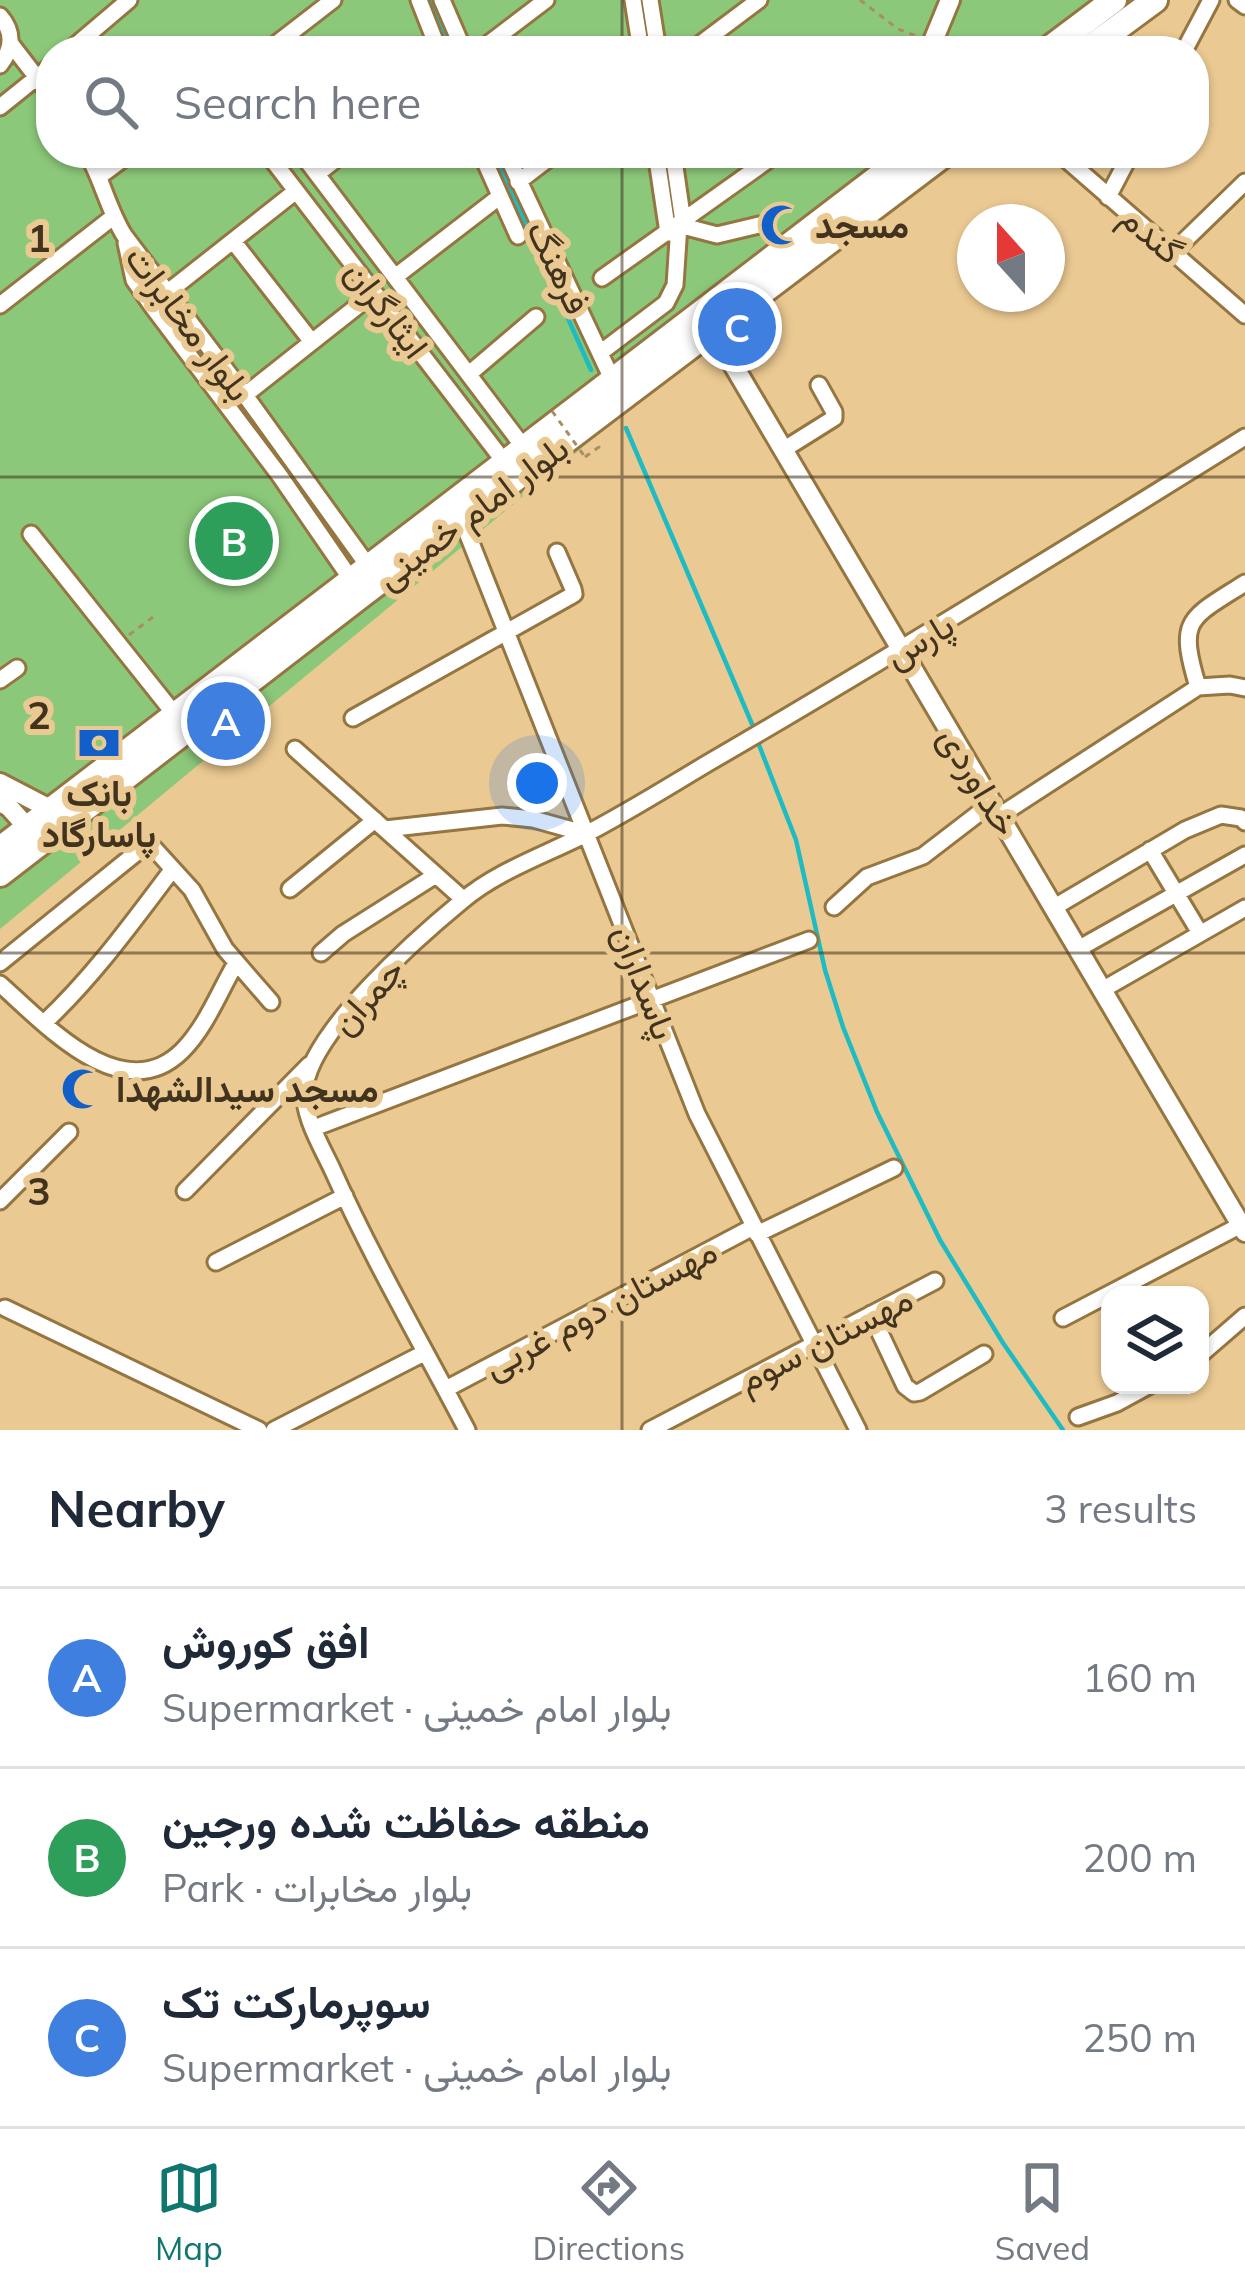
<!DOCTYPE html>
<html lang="en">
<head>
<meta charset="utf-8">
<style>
	:root { --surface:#fff; --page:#f2f2f3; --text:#1f2937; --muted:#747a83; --line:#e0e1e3; --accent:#0f766e }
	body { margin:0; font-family:Mulish,Vazirmatn,sans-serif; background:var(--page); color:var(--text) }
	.controls { position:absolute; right:36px; bottom:36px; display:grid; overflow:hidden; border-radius:24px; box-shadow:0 3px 9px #0004 }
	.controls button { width:108px; height:108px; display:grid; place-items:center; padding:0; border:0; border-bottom:3px solid var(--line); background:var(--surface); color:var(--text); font:60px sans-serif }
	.compass { position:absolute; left:957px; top:204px; width:108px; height:108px; border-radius:50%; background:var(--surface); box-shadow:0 3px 9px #0004; rotate:339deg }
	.you { position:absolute; left:537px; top:783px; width:42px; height:42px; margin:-30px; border:9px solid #fff; border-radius:50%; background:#1a73e8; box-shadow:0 0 0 18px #1a73e833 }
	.badge { display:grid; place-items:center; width:78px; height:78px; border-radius:50%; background:var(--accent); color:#fff; font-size:39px; font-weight:700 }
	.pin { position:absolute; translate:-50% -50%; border:6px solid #fff; box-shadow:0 3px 12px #0006 }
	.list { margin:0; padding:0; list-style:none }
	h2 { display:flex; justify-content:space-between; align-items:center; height:156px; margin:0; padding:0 48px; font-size:51px }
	h2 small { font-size:39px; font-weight:400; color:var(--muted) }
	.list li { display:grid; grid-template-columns:78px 1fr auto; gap:36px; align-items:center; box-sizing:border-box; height:180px; padding:0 48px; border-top:3px solid var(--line) }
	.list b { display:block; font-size:45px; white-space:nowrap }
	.list p { margin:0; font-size:39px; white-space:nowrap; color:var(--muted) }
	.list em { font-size:39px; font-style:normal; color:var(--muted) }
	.icon { flex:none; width:66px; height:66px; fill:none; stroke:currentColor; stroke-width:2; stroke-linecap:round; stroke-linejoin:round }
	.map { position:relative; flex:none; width:1245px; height:1430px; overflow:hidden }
	.search { position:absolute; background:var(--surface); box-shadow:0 3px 9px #0004; left:36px; right:36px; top:36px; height:132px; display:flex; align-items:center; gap:30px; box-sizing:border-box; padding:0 42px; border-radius:48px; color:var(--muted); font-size:45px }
	.sheet { height:696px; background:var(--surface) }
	nav { display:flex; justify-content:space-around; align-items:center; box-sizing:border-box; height:168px; border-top:3px solid var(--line); background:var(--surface); font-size:33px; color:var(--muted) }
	nav a { display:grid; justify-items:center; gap:6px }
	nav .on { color:var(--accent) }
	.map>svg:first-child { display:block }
</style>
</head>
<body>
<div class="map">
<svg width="1245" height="1430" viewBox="0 0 1245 1430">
	<rect width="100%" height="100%" fill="#ebc992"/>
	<path fill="#8cc87a" d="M0 0H1123L1061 51H51V153H938L0 929Z"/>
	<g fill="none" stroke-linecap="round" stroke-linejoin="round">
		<path stroke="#1ebcc2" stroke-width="4.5" d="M430 0 451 51
			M494 153 591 370
			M626 428 752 724
			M759 745 796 840 825 970 843 1027 877 1112 940 1240 1003 1343 1063 1430"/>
		<g stroke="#957540" stroke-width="21">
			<path id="minor" d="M419 0 439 51
				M442 0 464 51
				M633 0 641 51
				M650 0 658 51
				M1237 0 1245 6
				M0 16C14 32 13 49 0 65
				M11 44 51 96
				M69 51 129 0
				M267 51 333 0
				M479 51 546 0
				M691 51 759 0
				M1184 51 1211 0
				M0 107 51 66
				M87 153C102 179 108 209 124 235L245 395 371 570
				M267 153 506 464
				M301 153 525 449
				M481 153 518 236
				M506 153 613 381
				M656 153 668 233
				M673 153 683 222
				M1059 153 1245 315
				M317 174 344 153
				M100 176 131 153
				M518 182 556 153
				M1108 197 1131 153
				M233 241 312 342
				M126 243 134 280 152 306 280 476 355 585
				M1173 252 1245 182
				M395 277 499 197
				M602 278 778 153
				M168 292 296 191
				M0 305 113 217
				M600 353 666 303 675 285 679 225 717 235 759 225
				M469 374 536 317
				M245 395 374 293
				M783 450 834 418V412L819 385
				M462 520 697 1114 858 1430
				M31 534 176 716
				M0 680 17 668
				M1198 687C1177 618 1189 619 1245 583
				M353 718 569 597 574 594 573 589 557 552
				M295 749 463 899
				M999 816 1198 687 1230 685 1245 688
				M385 829 502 816 533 819 587 834
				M1150 850 1200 933
				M290 889 375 820
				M834 907 867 877 923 856 992 803
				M1053 908 1185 830 1221 815 1241 818 1245 822
				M1078 949 1245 855
				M321 953 343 934 436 875
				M0 963 141 849 151 845 192 890 225 949 271 1002
				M0 984C44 1023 122 1110 182 1051 206 1027 219 992 236 963
				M1102 990 1245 908
				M44 1023C93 977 132 923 172 870
				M314 1128 809 940
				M185 1191 309 1065
				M0 1201 69 1132
				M757 1234 894 1168
				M216 1262 345 1196
				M5 1308 259 1430
				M871 1314 905 1386 914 1393 920 1392 984 1354
				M1063 1318 1241 1225
				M1200 1355 1245 1316
				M446 1389 753 1227
				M1078 1417 1117 1403 1150 1385
				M274 1430 424 1353
				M467 1430C422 1344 373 1260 333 1171 322 1147 301 1114 305 1086 314 1029 417 938 462 901 496 872 542 856 582 836 625 814 666 788 708 763 889 658 1067 548 1245 437
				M650 1430 935 1281"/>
		</g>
		<g stroke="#957540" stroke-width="24">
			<path id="tertiary" d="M929 51 950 0
				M712 329 1245 1232
				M0 783 50 809
				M0 802 9 807 27 827"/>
		</g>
		<g stroke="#957540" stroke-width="30">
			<path id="primary" d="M1046 51 1114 0
				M1086 51 1155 0
				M0 849 910 153
				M0 874 363 594 946 153"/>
		</g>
		<path stroke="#a88e64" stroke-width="3" stroke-dasharray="6 6" stroke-linecap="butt" d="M860 0 898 29 919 37
			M585 457 599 447 596 442
			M129 635 153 617"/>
		<use href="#minor" stroke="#fff" stroke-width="15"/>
		<use href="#tertiary" stroke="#fff" stroke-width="18"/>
		<use href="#primary" stroke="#fff" stroke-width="24"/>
		<path stroke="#a88e64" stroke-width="3" stroke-dasharray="6 6" stroke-linecap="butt" d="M552 411 585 457"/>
	</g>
	<path fill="none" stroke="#41331d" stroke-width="3" stroke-opacity="0.55" d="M622 0V51M622 153V1430M0 477H1245M0 953H1245"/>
	<defs>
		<g id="mosque-bare" transform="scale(3.24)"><path d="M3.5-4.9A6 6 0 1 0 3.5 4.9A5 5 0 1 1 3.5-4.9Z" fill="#125fc9" stroke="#ebc992" stroke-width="2.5" paint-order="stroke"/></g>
		<g id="bank-bare" transform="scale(3.24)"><path d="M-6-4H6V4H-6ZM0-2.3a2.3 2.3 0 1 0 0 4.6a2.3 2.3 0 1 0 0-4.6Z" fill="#125fc9" stroke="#ebc992" stroke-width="2.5" paint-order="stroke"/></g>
	</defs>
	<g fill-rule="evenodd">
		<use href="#mosque-bare" x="781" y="225"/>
		<use href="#bank-bare" x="99" y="743"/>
		<use href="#mosque-bare" x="82" y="1089"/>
	</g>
	<g text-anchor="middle" stroke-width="12" stroke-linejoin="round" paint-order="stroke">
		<g font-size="36" font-weight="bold" fill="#41331d" stroke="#ebc992" text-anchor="start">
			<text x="815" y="238">مسجد</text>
			<text x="99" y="806" text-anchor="middle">بانک<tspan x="99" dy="41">پاسارگاد</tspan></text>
			<text x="116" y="1102">مسجد سیدالشهدا</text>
		</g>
		<g font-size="36" fill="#41331d" stroke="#ebc992">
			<text transform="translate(1152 234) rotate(41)" y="13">گندم</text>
			<text transform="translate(559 267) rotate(64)" y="13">فرهنگ</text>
			<text transform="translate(387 309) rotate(53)" y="13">ایثارگران</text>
			<text transform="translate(189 323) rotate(53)" y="13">بلوار مخابرات</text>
			<text transform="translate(472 512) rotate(-37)" y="13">بلوار امام خمینی</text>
			<text transform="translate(919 640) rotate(-31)" y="13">پارس</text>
			<text transform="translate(979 781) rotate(59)" y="13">خداوردی</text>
			<text transform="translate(645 982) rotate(69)" y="13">پاسداران</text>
			<text transform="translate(367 996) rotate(-48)" y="13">چمران</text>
			<text transform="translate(600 1308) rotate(-28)" y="13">مهستان دوم غربی</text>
			<text transform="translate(825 1339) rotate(-27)" y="13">مهستان سوم</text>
		</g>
	</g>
	<g font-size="39" text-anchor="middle" font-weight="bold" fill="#41331d" stroke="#ebc992" stroke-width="12" stroke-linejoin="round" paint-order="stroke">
		<text x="39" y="252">1</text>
		<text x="39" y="729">2</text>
		<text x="39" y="1205">3</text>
	</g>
</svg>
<div class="controls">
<button><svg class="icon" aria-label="layers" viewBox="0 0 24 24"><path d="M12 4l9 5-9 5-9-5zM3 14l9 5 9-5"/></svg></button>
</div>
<svg class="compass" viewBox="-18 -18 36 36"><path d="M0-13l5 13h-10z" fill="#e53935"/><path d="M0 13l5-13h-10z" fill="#747a83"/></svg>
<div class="you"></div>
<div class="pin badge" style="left:226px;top:721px;background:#3f7fe0">A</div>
<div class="pin badge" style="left:234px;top:541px;background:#2e9e5b">B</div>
<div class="pin badge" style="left:737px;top:327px;background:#3f7fe0">C</div>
<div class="search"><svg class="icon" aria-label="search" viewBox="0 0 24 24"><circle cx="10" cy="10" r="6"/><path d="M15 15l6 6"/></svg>Search here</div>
</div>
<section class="sheet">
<h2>Nearby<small>3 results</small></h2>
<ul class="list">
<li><span class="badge" style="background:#3f7fe0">A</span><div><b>افق کوروش</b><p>Supermarket · بلوار امام خمینی</p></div><em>160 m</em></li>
<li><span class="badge" style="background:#2e9e5b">B</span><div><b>منطقه حفاظت شده ورجین</b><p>Park · بلوار مخابرات</p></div><em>200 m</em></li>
<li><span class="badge" style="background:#3f7fe0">C</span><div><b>سوپرمارکت تک</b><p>Supermarket · بلوار امام خمینی</p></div><em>250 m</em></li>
</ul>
</section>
<nav>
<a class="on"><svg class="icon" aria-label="map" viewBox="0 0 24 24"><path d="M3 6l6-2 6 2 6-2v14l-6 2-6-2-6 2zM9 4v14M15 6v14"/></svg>Map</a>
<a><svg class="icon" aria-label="directions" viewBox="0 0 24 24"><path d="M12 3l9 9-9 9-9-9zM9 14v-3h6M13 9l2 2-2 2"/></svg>Directions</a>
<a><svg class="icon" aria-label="saved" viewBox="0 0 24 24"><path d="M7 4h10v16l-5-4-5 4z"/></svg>Saved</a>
</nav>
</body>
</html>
